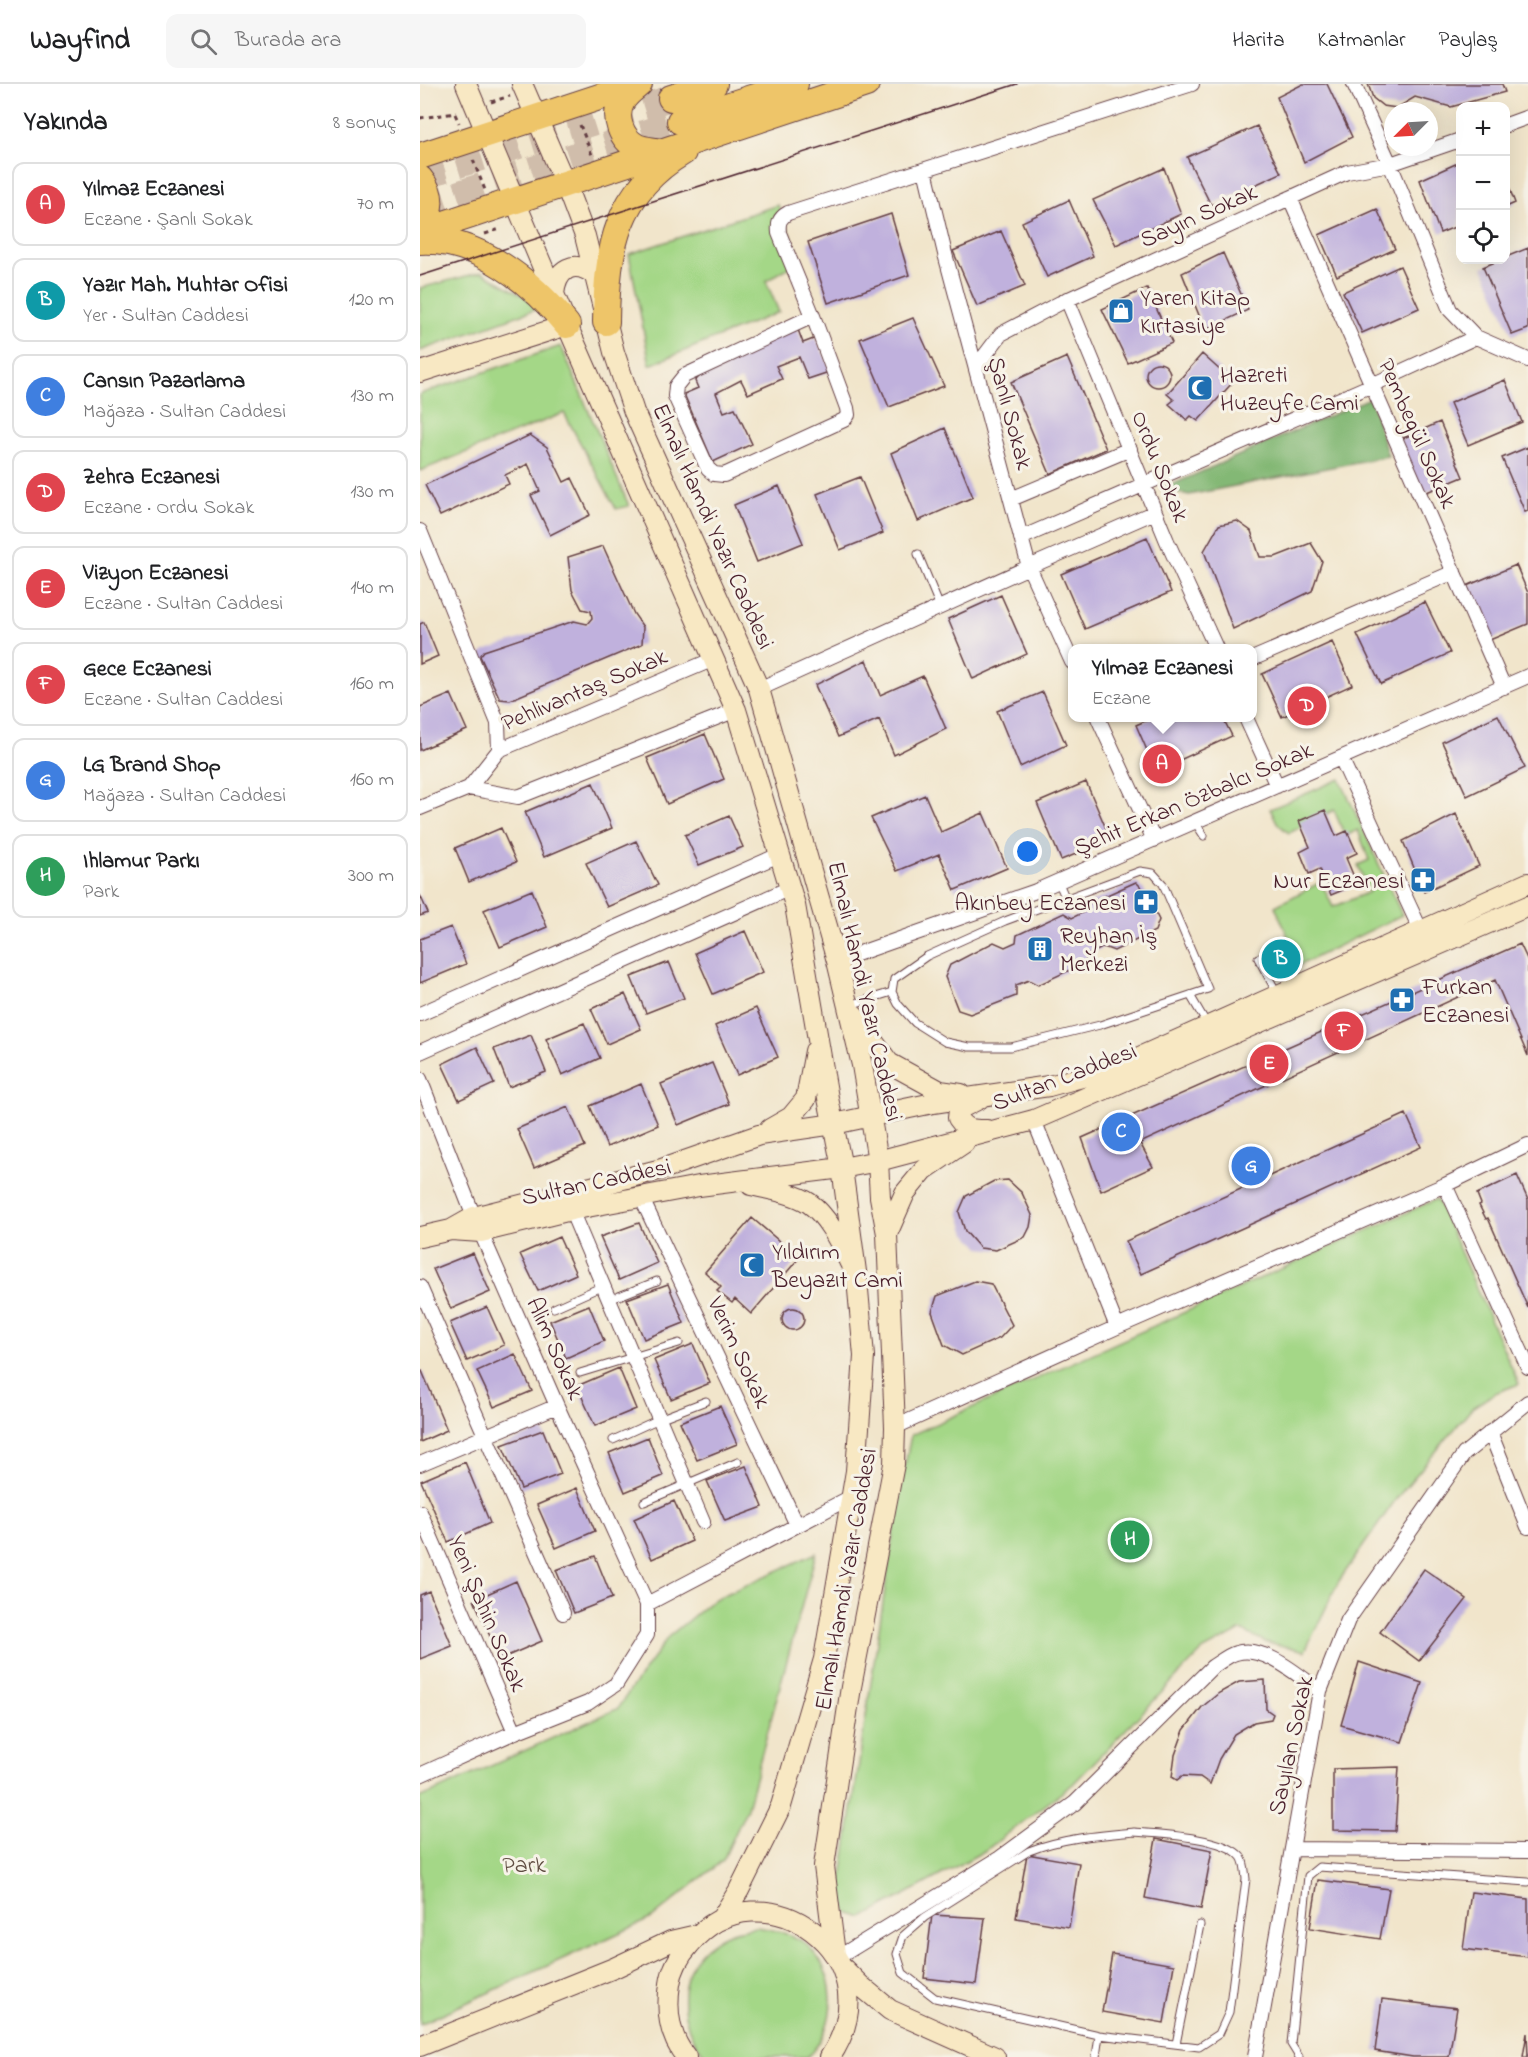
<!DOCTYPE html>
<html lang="tr">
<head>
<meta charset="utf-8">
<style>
	:root { --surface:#fff; --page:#f6f6f6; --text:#202124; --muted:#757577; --line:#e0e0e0; --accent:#7c3aed }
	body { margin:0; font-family:"Indie Flower",sans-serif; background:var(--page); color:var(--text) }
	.controls { position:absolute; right:18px; top:18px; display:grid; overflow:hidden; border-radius:12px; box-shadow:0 6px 24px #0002 }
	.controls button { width:54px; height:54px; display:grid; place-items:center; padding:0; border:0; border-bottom:2px solid var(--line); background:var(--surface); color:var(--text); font:30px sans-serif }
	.compass { position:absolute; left:964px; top:18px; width:54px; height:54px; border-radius:50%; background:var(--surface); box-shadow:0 6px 24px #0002; rotate:246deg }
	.you { position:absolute; left:608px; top:768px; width:21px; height:21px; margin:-15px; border:4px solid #fff; border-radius:50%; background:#1a73e8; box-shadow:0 0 0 9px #1a73e833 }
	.badge { display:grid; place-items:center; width:39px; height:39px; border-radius:50%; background:var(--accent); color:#fff; font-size:20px; font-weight:700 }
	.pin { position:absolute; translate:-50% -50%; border:3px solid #fff; box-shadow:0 2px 6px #0006 }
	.popup { position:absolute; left:648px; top:560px; width:189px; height:78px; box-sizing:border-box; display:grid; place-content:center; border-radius:12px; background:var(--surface); filter:drop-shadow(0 2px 4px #0005); font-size:20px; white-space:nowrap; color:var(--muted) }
	.popup b { font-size:22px; color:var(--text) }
	.popup::after { content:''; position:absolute; left:50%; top:100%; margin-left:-12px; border:12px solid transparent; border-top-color:var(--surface) }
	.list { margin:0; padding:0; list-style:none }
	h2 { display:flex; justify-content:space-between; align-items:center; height:78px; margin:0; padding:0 24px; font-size:26px }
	h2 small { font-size:20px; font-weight:400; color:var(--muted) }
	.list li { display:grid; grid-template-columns:39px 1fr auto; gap:18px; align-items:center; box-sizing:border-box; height:84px; margin:0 12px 12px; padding:0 12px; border:2px solid var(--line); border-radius:12px }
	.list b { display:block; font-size:22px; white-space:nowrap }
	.list p { margin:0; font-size:20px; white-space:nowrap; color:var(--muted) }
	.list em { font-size:20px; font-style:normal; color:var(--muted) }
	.icon { flex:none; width:33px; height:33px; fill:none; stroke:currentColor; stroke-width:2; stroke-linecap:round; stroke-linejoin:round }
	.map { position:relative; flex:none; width:1108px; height:1973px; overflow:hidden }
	header { display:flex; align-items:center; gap:36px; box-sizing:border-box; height:84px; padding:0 30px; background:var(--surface); border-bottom:2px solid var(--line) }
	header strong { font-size:28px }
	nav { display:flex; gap:33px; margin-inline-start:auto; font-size:21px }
	.search { width:420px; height:54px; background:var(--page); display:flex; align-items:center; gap:15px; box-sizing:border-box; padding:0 21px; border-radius:12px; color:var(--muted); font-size:22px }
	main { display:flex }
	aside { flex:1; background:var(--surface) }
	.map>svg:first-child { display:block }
</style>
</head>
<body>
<header>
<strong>Wayfind</strong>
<div class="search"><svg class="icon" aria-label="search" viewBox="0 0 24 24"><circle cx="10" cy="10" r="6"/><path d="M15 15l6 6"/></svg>Burada ara</div>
<nav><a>Harita</a><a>Katmanlar</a><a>Paylaş</a></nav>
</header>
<main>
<aside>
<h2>Yakında<small>8 sonuç</small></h2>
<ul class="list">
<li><span class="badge" style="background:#e0444e">A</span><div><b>Yılmaz Eczanesi</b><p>Eczane · Şanlı Sokak</p></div><em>70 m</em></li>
<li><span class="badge" style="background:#0f9aa8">B</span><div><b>Yazır Mah. Muhtar Ofisi</b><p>Yer · Sultan Caddesi</p></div><em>120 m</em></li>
<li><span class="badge" style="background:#3f7fe0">C</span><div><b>Cansın Pazarlama</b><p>Mağaza · Sultan Caddesi</p></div><em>130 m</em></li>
<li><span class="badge" style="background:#e0444e">D</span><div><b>Zehra Eczanesi</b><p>Eczane · Ordu Sokak</p></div><em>130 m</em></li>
<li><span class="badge" style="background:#e0444e">E</span><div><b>Vizyon Eczanesi</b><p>Eczane · Sultan Caddesi</p></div><em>140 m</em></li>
<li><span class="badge" style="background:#e0444e">F</span><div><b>Gece Eczanesi</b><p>Eczane · Sultan Caddesi</p></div><em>160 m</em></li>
<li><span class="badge" style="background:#3f7fe0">G</span><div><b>LG Brand Shop</b><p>Mağaza · Sultan Caddesi</p></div><em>160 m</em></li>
<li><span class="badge" style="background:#2e9e5b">H</span><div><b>Ihlamur Parkı</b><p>Park</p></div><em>300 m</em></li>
</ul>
</aside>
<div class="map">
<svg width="1108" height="1973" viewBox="0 0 1108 1973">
	<rect width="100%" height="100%" fill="#f7f3e8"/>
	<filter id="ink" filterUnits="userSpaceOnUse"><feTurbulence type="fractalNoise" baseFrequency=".0167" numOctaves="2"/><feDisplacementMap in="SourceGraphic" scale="12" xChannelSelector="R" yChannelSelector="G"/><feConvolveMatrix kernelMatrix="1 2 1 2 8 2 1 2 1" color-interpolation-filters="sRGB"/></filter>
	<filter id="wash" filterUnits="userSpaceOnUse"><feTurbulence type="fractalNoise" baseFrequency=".008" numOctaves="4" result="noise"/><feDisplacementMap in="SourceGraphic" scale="24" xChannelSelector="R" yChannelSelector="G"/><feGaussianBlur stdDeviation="1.35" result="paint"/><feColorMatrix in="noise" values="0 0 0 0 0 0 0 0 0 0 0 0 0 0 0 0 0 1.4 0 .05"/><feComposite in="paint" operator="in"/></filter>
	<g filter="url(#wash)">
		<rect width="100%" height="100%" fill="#f1e5cb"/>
		<path fill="#a4d787" stroke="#777b59" stroke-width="1.5" d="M358 121 381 176 346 197 359 228 230 281 209 170Z
			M62 188 116 219V225L0 267V204Z
			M141 262 209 422 196 425 144 329 0 387V310Z
			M920 695 982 831 880 881 855 822 901 798 913 823 949 808 938 781 949 776 938 746 925 752 914 726 869 749 858 740 850 725Z
			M1017 1115 1099 1300 1075 1309 1053 1323 976 1415 919 1497 885 1567 846 1558 821 1546 782 1567 653 1700 566 1766 443 1834 427 1829 420 1806 479 1411 491 1351Z
			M396 1469 327 1724 303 1776 232 1834 0 1940V1714L197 1625 248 1553 293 1516Z
			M336 1843C352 1845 366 1848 380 1856 420 1883 420 1942 387 1973H287C256 1943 254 1884 293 1858 307 1848 320 1845 336 1843Z"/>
		<path fill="#83b874" stroke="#666c50" stroke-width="1.5" d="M950 314 968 372 769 411 742 405Z"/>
		<g id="blocks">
			<path fill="#c0b1dd" d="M883 0H907L932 53 884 78 857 13Z
				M948 0H1082L1085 8 1031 23 995 13 977 24 963 22 953 14Z
				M837 42 861 89 791 121 767 73Z
				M1040 78V141L1020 149 1000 96Z
				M744 84 761 130 696 161 673 116Z
				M1086 95 1095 119 1086 123Z
				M649 116 673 172 627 193 602 138Z
				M957 125 975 165 917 192 899 151Z
				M471 130 489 191 408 219 388 158Z
				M581 147 605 202 557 222 533 167Z
				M1108 164V245L1092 251 1063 183 1080 176H1086V173Z
				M803 169 828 226 785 246 762 189Z
				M980 182 999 224 942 249 923 208Z
				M727 204 752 259 708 279 682 225Z
				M493 234 524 302 469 323 440 255Z
				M377 243 383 259 396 254 412 287 388 295 379 273 356 282 362 295 328 310 321 296 296 309 304 328 315 324 332 360 293 378 264 310 278 304 275 297 284 288Z
				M782 270 813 298 778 337 771 332 767 336 749 320 754 316 747 310Z
				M647 273 686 365 630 390 591 298Z
				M726 291a12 12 0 1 1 24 0a12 12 0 1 1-24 0Z
				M1085 296 1102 338 1048 361 1030 319Z
				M1020 338 1043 393 1002 410 979 356Z
				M525 344 553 413 498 437 471 369Z
				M110 351 127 363 144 398 152 394 170 431 130 451 111 411 120 407 108 380 85 391 89 400 20 432 5 401Z
				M1108 363V427L1105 428 1082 374Z
				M440 393 463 449 420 466 397 410Z
				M359 402 383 459 337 478 314 421Z
				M817 437 831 447 840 473H855L891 459 902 477 892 507 813 545 784 467 799 441Z
				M727 453 751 508 665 545 641 490Z
				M183 462 214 530 223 543 222 560 90 616 80 615 60 572 64 567 154 537 167 540 172 534 171 527 162 525 152 506 148 473Z
				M1096 481 1108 509V540L1065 558 1042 504Z
				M581 511 607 570 553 595 528 535Z
				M1005 518 1030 569 961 600 937 550Z
				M4 538 18 572 0 580V540Z
				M912 558 932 601 862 633 842 590Z
				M446 576 460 611 503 592 526 645 474 671 459 635 418 653 395 601Z
				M623 608 646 661 600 683 577 627Z
				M31 610 47 646 0 666V623Z
				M1078 631 1105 684 1047 712 1022 658Z
				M732 634H803L812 652 736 687 716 641Z
				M285 650 304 695 247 720 227 674Z
				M666 698 691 756 641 776 617 719Z
				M173 699 192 744 124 773 105 728Z
				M505 711 521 748 563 729 587 784 535 806 519 770 477 787 451 734Z
				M905 726 916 752 927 747 937 769 926 774 937 800 911 811 900 785 889 790 880 768 890 763 879 737Z
				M1036 730 1059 782 1004 808 983 757Z
				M309 732 323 763 279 781 265 751Z
				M81 744 96 778 49 798 35 764Z
				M216 757 238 801 187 823 166 779Z
				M716 798 724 806 739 836 735 847 694 867 684 863 668 871 665 879 618 901 609 896 596 901V912L550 930 538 926 525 893 530 881 574 858 585 863 596 858 597 851 644 829 652 834 666 827 669 819Z
				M112 806 127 843 80 863 64 826Z
				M0 811 8 829 0 832Z
				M31 843 46 880 0 899V855Z
				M325 847 343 888 293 910 275 869Z
				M1100 860 1108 877V972L1075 896 720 1059 733 1083 681 1107 662 1054Z
				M867 866 871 875 856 883 851 874Z
				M249 878 264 914 226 929 211 893Z
				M205 910 221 945 187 960 171 925Z
				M336 924 358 973 317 991 295 942Z
				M164 939 180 974 142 991 126 955Z
				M111 951 126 988 89 1003 74 965Z
				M57 963 74 1000 39 1016 22 980Z
				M292 979 309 1020 258 1041 241 1000Z
				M221 1000 238 1041 187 1063 170 1022Z
				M148 1023 165 1062 114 1084 97 1045Z
				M986 1030 1001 1063 721 1190 706 1157Z
				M1097 1091 1108 1116V1224L1068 1134 1066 1135 1059 1121 1061 1120 1057 1110Z
				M588 1096 602 1109 612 1131 610 1143 605 1153 576 1166 560 1164 545 1147 539 1128 546 1112 574 1097Z
				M332 1134 379 1174 331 1230 315 1215 312 1219 297 1207 301 1203 285 1188Z
				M219 1139 237 1179 199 1196 180 1153Z
				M139 1153 156 1190 118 1207 100 1170Z
				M53 1169 70 1208 31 1225 13 1185Z
				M555 1197 571 1200 592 1241 580 1254 542 1271 524 1261 512 1228 517 1212Z
				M248 1200 264 1239 224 1255 207 1215Z
				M169 1221 184 1257 146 1274 130 1237Z
				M67 1223 84 1261 47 1277 30 1239Z
				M362 1235a11 11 0 1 1 22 0a11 11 0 1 1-22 0Z
				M273 1260 290 1299 251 1315 234 1276Z
				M95 1270 112 1307 74 1323 57 1287Z
				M199 1284 216 1325 175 1342 157 1302Z
				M2 1287 27 1346 0 1358V1288Z
				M300 1322 317 1360 277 1376 260 1338Z
				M123 1346 141 1390 101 1405 82 1361Z
				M228 1353 243 1392 205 1408 189 1369Z
				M45 1378 70 1439 28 1458 1 1397Z
				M326 1382 343 1423 305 1437 287 1397Z
				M157 1404 175 1447 136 1464 117 1421Z
				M254 1417 272 1457 232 1475 214 1435Z
				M175 1472 192 1514 154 1529 136 1486Z
				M1004 1485 1047 1515 999 1577 960 1548Z
				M96 1497 122 1557 80 1575 54 1516Z
				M9 1507 32 1562 0 1575V1511Z
				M939 1578 1002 1599 982 1658 921 1641Z
				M845 1596 846 1625 853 1630 851 1635 834 1638 814 1650 799 1675 790 1700 780 1693 762 1692 757 1696 752 1693 755 1671 764 1646 782 1623 799 1609 819 1598Z
				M979 1683 975 1747 913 1746V1685Z
				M736 1755 792 1766 781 1825 725 1814Z
				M607 1770 659 1779 649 1843 596 1834Z
				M898 1796 969 1805 960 1855 890 1844Z
				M1051 1808 1108 1815V1873L1043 1865Z
				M512 1831 565 1834 556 1900 504 1894Z
				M692 1870 754 1881 744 1939 682 1928Z
				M962 1915 1037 1924 1029 1973H993L955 1967Z
				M1107 1949 1108 1973H1103Z"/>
		</g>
	</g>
	<g filter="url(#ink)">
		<use href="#blocks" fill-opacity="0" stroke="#633d43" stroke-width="1.5"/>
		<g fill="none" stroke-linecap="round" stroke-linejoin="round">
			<path stroke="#d0bdab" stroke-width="26" stroke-dasharray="26 13" stroke-linecap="butt" d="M0 93 251 14
				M0 122 260 37"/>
			<g stroke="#633d43" stroke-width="9">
				<path id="lane" d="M498 470 520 523
					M775 738 784 752
					M720 787 733 789 743 800 788 905 680 941 591 963H549L525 958 495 939 478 920 472 908 474 895 507 872 585 837Z
					M638 797 646 815
					M838 874 857 909
					M770 911 787 940
					M430 921 472 908
					M189 1216 237 1197
					M134 1224 183 1202
					M160 1289 259 1259
					M193 1356 239 1335 286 1317
					M224 1418 318 1378
					M714 1748C740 1750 805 1753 821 1773 825 1778 825 1788 826 1795L809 1928 799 1950 779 1963 679 1951 515 1914 483 1889 477 1870 483 1852 505 1833 609 1767C642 1754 679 1751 714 1748Z
					M756 1960 780 1841
					M676 1973 679 1951
					M879 1973 871 1960 888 1792 899 1783 1108 1798"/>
			</g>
			<g stroke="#633d43" stroke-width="16">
				<path id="street" d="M934 0 970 80 1030 226 1056 253 1108 276
					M1086 41 1108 33
					M505 86 525 170 609 483 652 578
					M870 114 1084 603
					M647 215 747 457 796 564
					M393 232 427 324 428 331 424 336 304 391 294 390 288 385 255 312 256 302 264 292 393 232 359 149C358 139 359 134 368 129L772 0
					M556 283 581 250 640 219 927 88 970 80 1040 56
					M591 415 710 365
					M0 447 78 639 79 666
					M601 454 952 301 1056 253
					M832 575 1034 488
					M339 605 609 483 735 428
					M678 634 734 756
					M826 634 857 702
					M921 674 1001 847
					M49 704 98 713 316 626
					M0 724 49 704 79 666 294 575
					M417 877 616 807 1108 592
					M0 930 361 770
					M0 968 370 804
					M0 995 54 1133 137 1322 227 1520V1551L196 1600 168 1619 95 1648 0 1691
					M614 1036 697 1243
					M1025 1101 1108 1283
					M221 1113 377 1441
					M151 1126 283 1438
					M0 1203 143 1529
					M475 1343 697 1243 1025 1101 1108 1061
					M1070 1348 1108 1443
					M0 1380 137 1322
					M0 1428 95 1648
					M227 1520 431 1413
					M872 1765 1108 1767
					M417 1874 580 1774 655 1719 792 1583C799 1579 808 1571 816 1569 844 1560 879 1592 900 1607
					M835 1973 900 1607 928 1536 1044 1370 1108 1318"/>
			</g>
			<g stroke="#633d43" stroke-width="22">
				<path id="secondary" d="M46 0 147 241 316 626 375 821 408 1014 422 1084 437 1195 444 1272 436 1387 404 1575 361 1722 319 1806 301 1835
					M102 0 145 99 165 152 194 268 214 328 339 605 417 877 442 981 458 1077 460 1113 467 1150 475 1343 474 1380 431 1603 404 1782 415 1870
					M134 210C137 184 154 175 175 191
					M0 288 147 241
					M434 931 469 979 520 1007 541 1010
					M559 1015 539 1025 538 1034C547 1047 553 1046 567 1046
					M350 1045 371 1033 386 1015 395 967
					M331 1101C349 1105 374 1109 389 1119 408 1132 421 1161 431 1181
					M31 1146 54 1133 242 1085 339 1051 414 1040 513 1019 629 1002 695 984 1108 799
					M467 1150 485 1109 504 1086 544 1059
					M0 1153 31 1146 61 1148 151 1126 279 1102 422 1084 458 1077 614 1036 1108 822
					M424 1885 441 1902 470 1926 575 1973
					M0 1962 194 1884 251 1857 277 1851
					M266 1973C249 1952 246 1926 250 1900 252 1885 260 1871 270 1860 341 1775 478 1872 410 1973"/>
			</g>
			<g stroke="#633d43" stroke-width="28">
				<path id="highway" d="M219 0C213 5 206 10 202 17 193 33 201 55 217 63 224 66 233 66 241 68
					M251 14 294 0
					M260 37 375 0
					M0 72 219 0
					M0 95C13 110 12 127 0 143
					M0 148 446 0
					M0 157C58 154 112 198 147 241
					M186 238C187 164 196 108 263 68"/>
			</g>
			<path stroke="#633d43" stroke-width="3" stroke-dasharray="4.5 4.5" stroke-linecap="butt" d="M71 18 90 12
				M35 30 39 39
				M0 34 36 29
				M160 41 172 71
				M53 76 65 106
				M65 150 80 145 79 143"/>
			<use href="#lane" stroke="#fff" stroke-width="7"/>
			<use href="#street" stroke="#fff" stroke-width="14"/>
			<use href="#secondary" stroke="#f8e8c3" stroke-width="20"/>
			<use href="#highway" stroke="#eec569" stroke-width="26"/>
			<path stroke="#4a1f2b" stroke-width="1.5" d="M0 192 597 0"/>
		</g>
	</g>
	<defs>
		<g id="shop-square" transform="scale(1.35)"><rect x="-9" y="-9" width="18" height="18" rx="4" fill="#1f6fb2" stroke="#f7f3e8"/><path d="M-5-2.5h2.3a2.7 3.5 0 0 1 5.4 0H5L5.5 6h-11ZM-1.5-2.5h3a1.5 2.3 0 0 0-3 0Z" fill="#fff"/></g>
		<g id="mosque-square" transform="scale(1.35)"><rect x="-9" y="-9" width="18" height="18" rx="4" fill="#1f6fb2" stroke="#f7f3e8"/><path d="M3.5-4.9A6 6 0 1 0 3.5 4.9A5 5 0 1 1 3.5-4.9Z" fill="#fff"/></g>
		<g id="pharmacy-square" transform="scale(1.35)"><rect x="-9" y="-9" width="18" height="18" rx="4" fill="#1f6fb2" stroke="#f7f3e8"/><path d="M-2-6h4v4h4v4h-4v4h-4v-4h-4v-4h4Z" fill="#fff"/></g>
		<g id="building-square" transform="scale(1.35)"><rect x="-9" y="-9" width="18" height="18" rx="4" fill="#1f6fb2" stroke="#f7f3e8"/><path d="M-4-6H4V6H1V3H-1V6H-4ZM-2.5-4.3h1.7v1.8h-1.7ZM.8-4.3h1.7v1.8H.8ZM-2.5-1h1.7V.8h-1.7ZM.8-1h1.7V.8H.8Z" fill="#fff"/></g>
	</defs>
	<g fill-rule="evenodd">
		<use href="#shop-square" x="701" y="227"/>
		<use href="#mosque-square" x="780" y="304"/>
		<use href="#pharmacy-square" x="1003" y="796"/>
		<use href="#pharmacy-square" x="726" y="818"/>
		<use href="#building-square" x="620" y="865"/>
		<use href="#pharmacy-square" x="982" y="916"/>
		<use href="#mosque-square" x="332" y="1181"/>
	</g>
	<g text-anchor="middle" stroke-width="6" stroke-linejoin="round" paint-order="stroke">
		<g font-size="24" fill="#4a1f2b" stroke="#f7f3e8">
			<text transform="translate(778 131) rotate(-24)" y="8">Sayın Sokak</text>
			<text transform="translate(591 329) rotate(75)" y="8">Şanlı Sokak</text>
			<text transform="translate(998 349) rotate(66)" y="8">Pembegül Sokak</text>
			<text transform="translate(741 382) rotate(68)" y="8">Ordu Sokak</text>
			<text transform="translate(294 442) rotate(66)" y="8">Elmalı Hamdi Yazır Caddesi</text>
			<text transform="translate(164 605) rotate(-23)" y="8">Pehlivantaş Sokak</text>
			<text transform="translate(773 714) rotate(-23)" y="8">Şehit Erkan Özbalcı Sokak</text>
			<text transform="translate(446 907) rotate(77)" y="8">Elmalı Hamdi Yazır Caddesi</text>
			<text transform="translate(644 992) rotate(-21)" y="8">Sultan Caddesi</text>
			<text transform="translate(176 1097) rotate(-12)" y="8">Sultan Caddesi</text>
			<text transform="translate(136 1264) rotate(66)" y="8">Alim Sokak</text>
			<text transform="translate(320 1268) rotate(65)" y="8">Verim Sokak</text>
			<text transform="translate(425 1495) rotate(-80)" y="8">Elmalı Hamdi Yazır Caddesi</text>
			<text transform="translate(68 1529) rotate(67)" y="8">Yeni Şahin Sokak</text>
			<text transform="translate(870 1661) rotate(-78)" y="8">Sayılan Sokak</text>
		</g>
		<g font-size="24" fill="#4a1f2b" stroke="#f7f3e8" text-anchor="start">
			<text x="720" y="221">Yaren Kitap<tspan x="720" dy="28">Kırtasiye</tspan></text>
			<text x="800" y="298">Hazreti<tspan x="800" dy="28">Huzeyfe Cami</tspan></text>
			<text x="984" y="804" text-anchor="end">Nur Eczanesi</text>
			<text x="706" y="826" text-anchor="end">Akınbey Eczanesi</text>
			<text x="640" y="859">Reyhan İş<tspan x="640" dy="28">Merkezi</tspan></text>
			<text x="1002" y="910">Furkan<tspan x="1002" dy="28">Eczanesi</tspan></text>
			<text x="352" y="1175">Yıldırım<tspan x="352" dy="28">Beyazıt Cami</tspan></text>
		</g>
		<g font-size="24" fill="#604d42" stroke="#f7f3e8">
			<text x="104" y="1788">Park</text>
		</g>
	</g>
</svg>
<div class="controls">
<button>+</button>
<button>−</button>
<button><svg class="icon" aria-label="locate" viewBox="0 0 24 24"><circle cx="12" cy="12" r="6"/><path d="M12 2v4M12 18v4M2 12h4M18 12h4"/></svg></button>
</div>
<svg class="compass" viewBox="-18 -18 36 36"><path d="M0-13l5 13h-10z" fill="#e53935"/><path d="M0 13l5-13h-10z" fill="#757577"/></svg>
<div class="you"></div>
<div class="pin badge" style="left:742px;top:680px;background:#e0444e">A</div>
<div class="popup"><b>Yılmaz Eczanesi</b>Eczane</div>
<div class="pin badge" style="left:861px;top:875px;background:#0f9aa8">B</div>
<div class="pin badge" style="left:701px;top:1048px;background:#3f7fe0">C</div>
<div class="pin badge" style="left:887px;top:622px;background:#e0444e">D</div>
<div class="pin badge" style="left:849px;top:980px;background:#e0444e">E</div>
<div class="pin badge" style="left:924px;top:947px;background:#e0444e">F</div>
<div class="pin badge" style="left:831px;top:1082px;background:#3f7fe0">G</div>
<div class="pin badge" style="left:710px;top:1456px;background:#2e9e5b">H</div>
</div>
</main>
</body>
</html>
